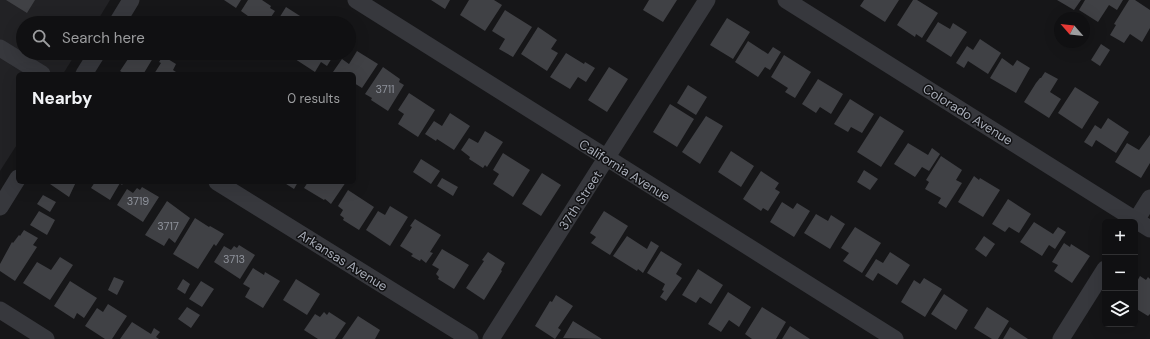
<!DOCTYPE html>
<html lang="en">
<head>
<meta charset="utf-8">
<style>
	:root { --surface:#101012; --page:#19191b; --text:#f1f3f6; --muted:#9c9d9f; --line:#303032 }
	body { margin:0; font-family:"DM Sans",sans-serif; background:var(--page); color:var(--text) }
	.controls { position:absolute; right:12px; bottom:12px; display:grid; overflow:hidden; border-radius:6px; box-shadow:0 4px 16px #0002 }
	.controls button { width:36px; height:36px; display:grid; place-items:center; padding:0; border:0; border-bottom:1px solid var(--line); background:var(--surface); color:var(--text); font:20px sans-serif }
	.compass { position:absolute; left:1054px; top:12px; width:36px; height:36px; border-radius:50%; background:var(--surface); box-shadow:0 4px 16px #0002; rotate:298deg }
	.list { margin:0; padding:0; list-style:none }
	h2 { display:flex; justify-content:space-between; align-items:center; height:52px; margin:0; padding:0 16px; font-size:17px }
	h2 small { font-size:13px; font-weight:400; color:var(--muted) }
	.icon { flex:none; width:22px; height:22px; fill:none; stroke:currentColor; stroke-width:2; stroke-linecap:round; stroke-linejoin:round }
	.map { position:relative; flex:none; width:1150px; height:339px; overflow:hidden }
	.search { position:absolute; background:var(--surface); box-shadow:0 4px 16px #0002; left:16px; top:16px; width:340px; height:44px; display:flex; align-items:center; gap:10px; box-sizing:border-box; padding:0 14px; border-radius:22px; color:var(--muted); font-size:15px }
	.panel { position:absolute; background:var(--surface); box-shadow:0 4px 16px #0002; left:16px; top:72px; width:340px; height:112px; border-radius:6px }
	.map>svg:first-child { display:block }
</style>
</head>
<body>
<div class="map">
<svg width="1150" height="339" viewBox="0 0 1150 339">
	<rect width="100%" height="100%" fill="#161618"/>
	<path fill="#222225" d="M0 0H110L96 23H23V53H76L63 74H18V143L0 171Z"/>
	<path fill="#404145" d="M6 0H35L27 13Z
		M224 0H241L236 8Z
		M248 0H262L271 6 270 8 275 11 267 23H243L248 16 241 11Z
		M431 0H450L445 9Z
		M469 0H494L502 5 485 31 460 15Z
		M649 0H677L663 22 643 10Z
		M864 0H899L885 22 860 6Z
		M913 0H917L938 13 922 38 916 34 915 37 897 25Z
		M1057 0H1081L1074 10Z
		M1085 0H1123L1117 10 1109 5 1098 22 1079 10Z
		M1129 0H1135L1150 10V28L1142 42 1130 34 1124 43 1110 35 1116 25 1114 24Z
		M286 7 311 23H276Z
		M505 10 532 27 513 57 499 49 505 39 492 31Z
		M727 18 750 32 733 59 710 45Z
		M938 22 950 29 953 23 967 32 951 57 926 41Z
		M538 27 557 40 551 49 558 53 547 71 521 54Z
		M980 39 1001 53 988 74 968 61 964 68 956 63 967 46 973 50Z
		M748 41 768 54 773 47 781 52 770 70 765 67 758 77 735 62Z
		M1101 44 1110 50 1100 66 1091 60Z
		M357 51 378 64 362 88 354 83V74H336L333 72 342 59 349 64Z
		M132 53H158L155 59 153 58 144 73 145 74H125L120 71Z
		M299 53H335L327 66 321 62 315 72 295 59Z
		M566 53 584 64 585 62 595 68 586 82 578 77 570 89 550 77Z
		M784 55 811 72 795 98 785 92 788 88 771 77Z
		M163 56 176 64 173 70 179 74H154L161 63 159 62Z
		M1002 58 1013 66 1017 60 1030 68 1016 93 990 78Z
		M383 67 400 79 399 82 404 85 388 111 371 100 372 98 365 94Z
		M609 67 628 79 607 112 588 100Z
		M1045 72 1058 79 1050 92 1061 99 1049 118 1024 102 1036 83 1040 78H1041Z
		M818 79 843 94 831 114 820 107 816 113 802 104Z
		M688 85 707 97 696 115 677 103Z
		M1075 87 1099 102 1082 129 1058 113Z
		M409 93 435 110 418 137 398 124 404 114 398 110Z
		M850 99 874 114 862 133 851 127 848 132 834 124Z
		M670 104 694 119 677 147 653 132Z
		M450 113 470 126 454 150 437 139 436 141 425 134 434 121 442 126Z
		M706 116 723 126 700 164 682 152Z
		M880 116 904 131 881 167 857 152Z
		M1108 118 1129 132 1116 153 1096 140 1092 147 1084 142 1095 125 1101 129Z
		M485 131 503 142 487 167 485 165 483 168 469 159 470 157 461 150 469 138 478 143Z
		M1150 135V163L1141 178 1115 162 1127 143 1139 150Z
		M908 143 928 155 932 148 940 154 929 171 922 167 915 177 894 164Z
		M731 151 754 166 741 187 718 172Z
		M503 153 530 170 513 197 493 184 499 174 493 170Z
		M941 156 962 170 956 180 962 183 946 208 938 203 941 198 925 189 929 182 926 180Z
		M421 159 440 171 431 184 413 172Z
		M864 170 878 179 870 190 857 182Z
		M761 171 779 183 775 189 780 192 768 211 763 208 761 211 743 199Z
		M542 173 561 185 541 216 522 204Z
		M974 176 979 180 980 178 1000 190 983 217 958 202Z
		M442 178 458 187 453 196 437 186Z
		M51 182H76L69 197 50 184Z
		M95 182H124L122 185 120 183 110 200 91 188Z
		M283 182H298L294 189Z
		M308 182H346L331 204 325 199 324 200 304 188Z
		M142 187 159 197 143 222 117 205 127 189 133 193 137 188 140 190Z
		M348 190 374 207 359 230 343 220 344 218 340 215 343 210 338 206Z
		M43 195 56 202 50 212 37 204Z
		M1008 199 1031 214 1019 233 1009 227 1005 232 992 224Z
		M167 201 190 218 175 243 169 238 164 246 145 235Z
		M782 202 793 209 797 203 810 211 794 237 770 222Z
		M390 206 408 217 390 246 366 230 378 211 385 215Z
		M39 211 55 220 47 235 30 225Z
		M604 211 628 226 610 255 591 243 596 237 590 233Z
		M816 214 828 221 831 215 845 224 830 249 804 233Z
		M195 218 209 227 210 226 224 234 216 246 214 244 198 269 173 254Z
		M415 219 441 235 430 252 433 253 426 263 421 259 420 261 411 256 413 254 400 246 412 227 410 226Z
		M1034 222 1053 234 1058 227 1066 232 1055 249 1049 245 1042 256 1020 242Z
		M855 227 881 243 862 273 843 261 849 253 841 248Z
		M24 230 38 238 33 245 37 247 15 281 0 271V264L12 242 13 243 19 235 20 236Z
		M627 236 647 249 651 241 659 246 643 273 638 269 637 271 613 256Z
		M984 236 995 244 986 257 975 249Z
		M1064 243 1070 247 1071 244 1090 256 1072 283 1054 271 1058 265 1052 262Z
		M239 245 255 255 240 279 214 262 224 246 231 250 234 246 237 248Z
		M442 249 469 265 454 289 438 279 439 277 436 274 439 269 432 265Z
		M661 251 682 264 676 274 682 278 666 301 660 297 664 291 662 290 665 284 647 273Z
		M488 252 505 263 501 270 502 271 484 300 466 288 484 261 482 260Z
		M890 252 910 265 897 285 878 273 873 281 865 276 876 259 883 263Z
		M60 257 73 265 50 300 23 283 37 262 51 270Z
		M253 268 264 275 265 272 280 281 263 308 245 297 250 288 243 284Z
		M698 269 723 285 711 304 700 297 696 303 682 295Z
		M1140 276 1146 280 1148 277 1150 279V314L1148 316 1135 308V285Z
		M114 277 124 281 117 295 108 290Z
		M924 278 942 289 925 317 901 302 914 280 920 284Z
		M183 279 190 284 185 294 177 289Z
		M296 279 320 294 307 315 283 300Z
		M70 281 97 298 84 318 77 313 74 319 54 306Z
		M201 281 214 289 202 307 189 299Z
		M728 292 751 307 739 327 729 320 721 332 708 324Z
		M944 294 968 310 956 330 931 314Z
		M556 295 573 306 558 328 561 330 555 339 535 326 550 301 552 302Z
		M108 304 127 316 112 339H105L85 326 97 308 103 312Z
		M187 307 200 315 191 328 178 319Z
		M762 307 786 322 776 339H752L745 334Z
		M987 307 1009 321 998 339H992L974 328Z
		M324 312 327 315 329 312 346 323 335 339H318L304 330 315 314 320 317Z
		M358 316 380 330 375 339H342Z
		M573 321 602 339 563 338Z
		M132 322 151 334 154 328 160 332 156 337 159 339H120Z
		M790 326 810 339H782Z
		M1010 327 1028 339H1003Z"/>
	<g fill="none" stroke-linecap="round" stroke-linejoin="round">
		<path stroke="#37383d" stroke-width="17" d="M356 0 895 339
			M786 0 1150 229
			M117 23 131 0
			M0 48 42 74
			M84 74 97 53
			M217 182 470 339
			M0 207 18 178
			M1135 222 1150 198
			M0 310 46 339
			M491 339 707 0
			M1061 339 1105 269"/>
	</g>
	<g text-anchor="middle" stroke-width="3" stroke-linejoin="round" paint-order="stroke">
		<g font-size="11" fill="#8e929b">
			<text x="385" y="93">3711</text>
			<text x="138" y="205">3719</text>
			<text x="168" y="230">3717</text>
			<text x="234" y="263">3713</text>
		</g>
		<g font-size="13" fill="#a8adb8" stroke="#111113">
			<text transform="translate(968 114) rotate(32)" y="5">Colorado Avenue</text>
			<text transform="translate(625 170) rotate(32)" y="5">California Avenue</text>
			<text transform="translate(580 200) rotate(-57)" y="5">37th Street</text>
			<text transform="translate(343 260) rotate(32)" y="5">Arkansas Avenue</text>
		</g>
	</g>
</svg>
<div class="controls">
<button>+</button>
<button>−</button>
<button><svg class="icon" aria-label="layers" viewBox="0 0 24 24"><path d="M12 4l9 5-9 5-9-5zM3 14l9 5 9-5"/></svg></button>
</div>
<svg class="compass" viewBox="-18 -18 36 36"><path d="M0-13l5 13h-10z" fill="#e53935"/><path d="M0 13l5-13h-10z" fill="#9c9d9f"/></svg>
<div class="search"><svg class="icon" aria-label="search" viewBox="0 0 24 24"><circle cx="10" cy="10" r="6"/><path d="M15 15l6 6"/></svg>Search here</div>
<section class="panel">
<h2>Nearby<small>0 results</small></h2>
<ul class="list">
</ul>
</section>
</div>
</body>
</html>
